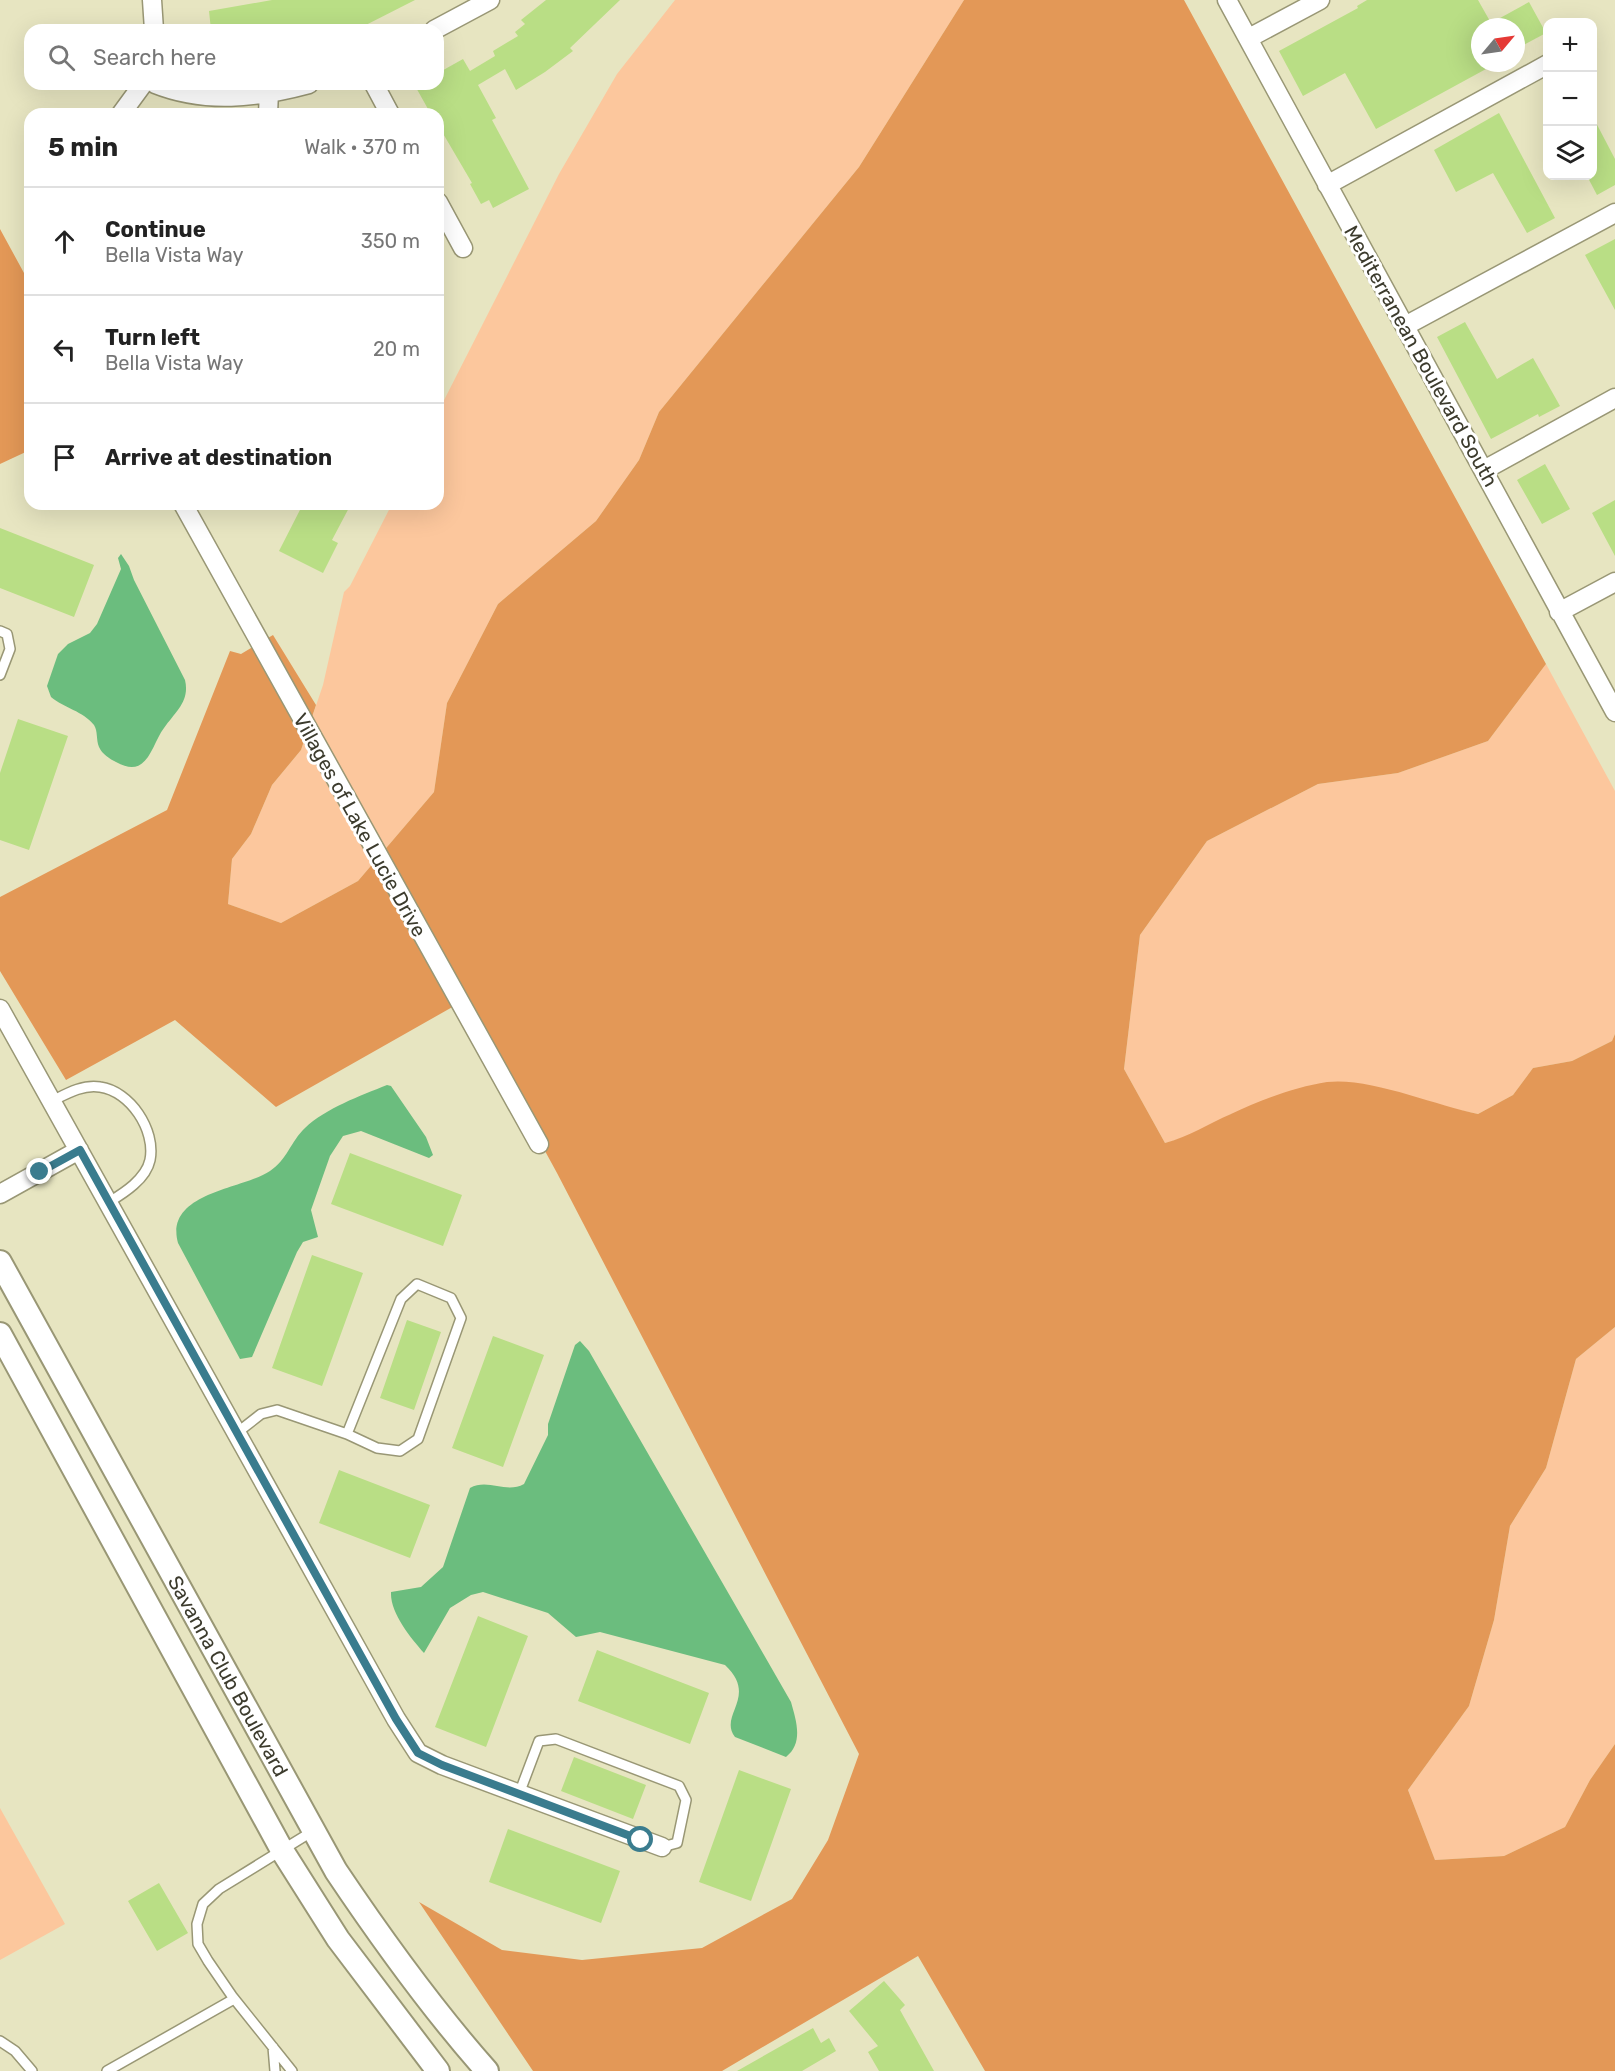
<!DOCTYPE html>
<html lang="en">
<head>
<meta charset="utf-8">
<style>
	:root { --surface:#fff; --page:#f6f6f6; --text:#222; --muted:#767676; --line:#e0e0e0 }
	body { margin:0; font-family:Rubik,sans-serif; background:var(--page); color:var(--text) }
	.controls { position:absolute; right:18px; top:18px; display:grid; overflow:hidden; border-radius:12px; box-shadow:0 6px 24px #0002 }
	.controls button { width:54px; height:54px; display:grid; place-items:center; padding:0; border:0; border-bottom:2px solid var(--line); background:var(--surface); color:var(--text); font:30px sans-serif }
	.compass { position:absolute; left:1471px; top:18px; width:54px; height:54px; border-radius:50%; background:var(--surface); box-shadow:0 6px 24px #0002; rotate:61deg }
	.stop { position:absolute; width:18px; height:18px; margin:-14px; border:4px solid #3a7c8e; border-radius:50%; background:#fff }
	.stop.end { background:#3a7c8e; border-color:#fff; box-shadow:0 2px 6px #0008 }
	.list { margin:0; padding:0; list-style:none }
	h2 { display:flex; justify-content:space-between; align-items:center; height:78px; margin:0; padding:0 24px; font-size:26px }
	h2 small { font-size:20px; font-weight:400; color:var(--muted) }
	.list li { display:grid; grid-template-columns:39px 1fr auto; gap:18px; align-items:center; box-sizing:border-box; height:108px; padding:0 24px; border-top:2px solid var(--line) }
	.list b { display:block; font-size:22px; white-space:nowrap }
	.list p { margin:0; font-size:20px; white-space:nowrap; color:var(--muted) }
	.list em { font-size:20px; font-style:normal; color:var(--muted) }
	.icon { flex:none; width:33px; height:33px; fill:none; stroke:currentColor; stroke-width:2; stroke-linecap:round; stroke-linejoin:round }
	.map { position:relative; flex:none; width:1615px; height:2071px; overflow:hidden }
	.search { position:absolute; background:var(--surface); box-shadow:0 6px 24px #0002; left:24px; top:24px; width:420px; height:66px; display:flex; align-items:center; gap:15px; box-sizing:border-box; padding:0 21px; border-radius:18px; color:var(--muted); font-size:22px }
	.panel { position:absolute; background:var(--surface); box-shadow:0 6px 24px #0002; left:24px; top:108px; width:420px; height:402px; border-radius:18px }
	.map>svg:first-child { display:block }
</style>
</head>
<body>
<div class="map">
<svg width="1615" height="2071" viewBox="0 0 1615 2071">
	<rect width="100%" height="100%" fill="#e7e5c1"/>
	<path fill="#fcc79d" d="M675 0H964L859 167 659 412 639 460 596 521 498 604 447 703 434 792 358 881 281 923 228 904 232 859 251 834 272 785 301 750 323 685 344 592 350 586 392 504H438V412L559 174 617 74Z
		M1546 664 1615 791V1034L1612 1041 1572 1061 1533 1068 1513 1095 1478 1114 1445 1107 1231 1114 1190 1136 1165 1143 1124 1069 1140 935 1207 841 1318 784 1398 773 1488 741Z
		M1615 1327V1744L1590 1780 1565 1827 1504 1856 1435 1860 1408 1790 1469 1706 1494 1620 1510 1526 1546 1468 1576 1359Z
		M0 1808 65 1924 0 1960Z"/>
	<path fill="#e39857" d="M964 0H1184L1546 664 1488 741 1398 773 1318 784 1207 841 1140 935 1124 1069 1165 1143C1190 1136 1208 1124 1231 1114 1260 1100 1295 1087 1327 1082 1370 1077 1434 1105 1478 1114L1513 1095 1533 1068 1572 1061 1612 1041 1615 1034V1327L1576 1359 1546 1468 1510 1526 1494 1620 1469 1706 1408 1790 1435 1860 1504 1856 1565 1827 1590 1780 1615 1744V2071H985L918 1956 722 2071H533L419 1902 502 1950 582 1960 702 1948 792 1899 828 1840 859 1754 557 1173 463 1001 276 1107 175 1020 66 1080 0 971V897L167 810 230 651 241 654 273 635 316 705 301 750 272 785 251 834 232 859 228 904 281 923 358 881 434 792 447 703 498 604 596 521 639 460 659 412 859 167Z
		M0 229 30 284V450L0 464Z"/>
	<path fill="#6bbd7e" d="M121 554 129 566 134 580 185 680C190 701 176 711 164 728 151 745 148 780 116 762 110 759 102 754 99 747 96 740 98 731 94 725 83 711 64 708 51 697L47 686 58 654 68 644 90 633 97 624 121 569 118 558Z
		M387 1085 391 1086 426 1137 433 1155 429 1158 361 1131 343 1136 330 1156 311 1210 318 1237 303 1242 297 1252 252 1357 240 1359 178 1243C164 1192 244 1189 270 1171 287 1160 291 1141 305 1128 326 1108 360 1096 387 1085Z
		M580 1341 589 1351 791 1702C796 1720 804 1743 786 1757L735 1737C718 1715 759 1697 725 1665L600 1632 576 1637 548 1613 483 1592 471 1595 450 1608 424 1653C411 1638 390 1613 391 1592L421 1587 443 1567 470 1488C488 1478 506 1494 524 1484L548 1435V1424L575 1345Z"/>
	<path fill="#b9de85" d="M272 0H415L356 30H211L209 11Z
		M546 0H620L570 48 573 51 545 72 516 90 505 69 478 85 496 118 492 120 529 189 493 208 489 200 481 204 470 184 472 183 438 125V114H432L428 109 414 84H438V73L463 59 470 71 495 56 493 51 518 36 515 32 525 24 521 20Z
		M1367 0H1478L1491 23 1529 2 1546 33 1516 49V27H1480V63H1497L1376 129 1345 73 1303 96 1279 51 1358 8 1357 6Z
		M1499 113 1555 218 1527 233 1493 173 1456 192 1434 150Z
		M1593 117 1615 159V185L1597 195 1587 176H1593Z
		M1615 239V310L1585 255Z
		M1465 322 1497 379 1533 358 1560 406 1539 417 1538 414 1491 439 1437 337Z
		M1545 464 1570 509 1542 524 1517 480Z
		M1615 500V556L1592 513Z
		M303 504H351L332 540 338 543 323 573 279 551Z
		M0 528 94 565 74 617 0 588Z
		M18 719 68 736 29 850 0 840V773Z
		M350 1153 462 1195 443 1246 331 1204Z
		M312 1255 363 1273 322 1386 272 1368Z
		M407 1320 441 1332 414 1410 380 1398Z
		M493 1336 544 1355 503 1467 452 1448Z
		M339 1470 430 1505 410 1558 319 1523Z
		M478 1616 528 1636 486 1747 435 1727Z
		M597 1650 709 1693 690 1744 578 1701Z
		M574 1757 646 1785 633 1819 561 1791Z
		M739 1770 791 1789 751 1901 699 1882Z
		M508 1829 620 1871 601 1923 489 1882Z
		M159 1883 188 1933 157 1951 128 1901Z
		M884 1981 905 2005 900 2010 934 2071H879L868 2052 878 2046 849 2011Z
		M813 2028 821 2043 829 2038 836 2051 802 2071H737Z"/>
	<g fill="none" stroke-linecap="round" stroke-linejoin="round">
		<g stroke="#999775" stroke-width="12">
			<path id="service" d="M0 631 7 634 10 649 0 675
				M52 1101C66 1094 83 1084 100 1087 130 1091 156 1130 150 1160 146 1179 124 1193 109 1202
				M417 1284 451 1298 461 1318 418 1439 400 1451 377 1448 347 1434 401 1299Z
				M238 1432 261 1414 277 1410 347 1434
				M519 1794 539 1741 556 1739 679 1786 686 1800 677 1843 662 1847
				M0 2041 15 2051 32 2071
				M273 2047 275 2071
				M107 2071 234 1999
				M292 2071 232 1996 208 1961 198 1944 197 1924 203 1904 219 1889 313 1831"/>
		</g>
		<g stroke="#999775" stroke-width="21">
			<path id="minor" d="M152 0 154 30
				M1227 0 1615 712
				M434 30 490 0
				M1249 38 1320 0
				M155 84C205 104 257 98 309 84
				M374 84 390 114
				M121 114 143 84
				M268 114 269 92
				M1327 185 1548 64
				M438 202 463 248
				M1405 326 1615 213
				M1484 470 1615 398
				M183 504 539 1144
				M1559 612 1615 582
				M0 1009 396 1719 418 1753 442 1765 662 1847
				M0 1194 79 1150"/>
		</g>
		<g stroke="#999775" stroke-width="26">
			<path id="tertiary" d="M0 1262 336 1871C383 1941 431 2008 487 2071
				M0 1334 283 1852 338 1939 438 2071"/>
		</g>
		<use href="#service" stroke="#fff" stroke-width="9"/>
		<use href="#minor" stroke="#fff" stroke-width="18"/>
		<use href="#tertiary" stroke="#fff" stroke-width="22"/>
	</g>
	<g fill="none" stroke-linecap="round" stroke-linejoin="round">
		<path stroke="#3a7c8e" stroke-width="8" d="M40 1172 80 1150 396 1719 418 1753 442 1765 641 1840"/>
	</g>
	<g text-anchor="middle" stroke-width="6" stroke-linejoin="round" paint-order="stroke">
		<g font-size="20" fill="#3c3b2d" stroke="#fff">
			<text transform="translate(1421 356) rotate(61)" y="7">Mediterranean Boulevard South</text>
			<text transform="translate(360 825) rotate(61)" y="7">Villages of Lake Lucie Drive</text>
			<text transform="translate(228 1676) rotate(61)" y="7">Savanna Club Boulevard</text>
		</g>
	</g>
</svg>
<div class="controls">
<button>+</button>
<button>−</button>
<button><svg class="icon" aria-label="layers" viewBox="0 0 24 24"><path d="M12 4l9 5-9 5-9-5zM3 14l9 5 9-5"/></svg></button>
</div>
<svg class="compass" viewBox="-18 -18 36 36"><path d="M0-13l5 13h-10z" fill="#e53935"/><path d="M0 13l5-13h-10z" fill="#767676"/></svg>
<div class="stop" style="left:641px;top:1840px"></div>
<div class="stop end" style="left:40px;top:1172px"></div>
<div class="search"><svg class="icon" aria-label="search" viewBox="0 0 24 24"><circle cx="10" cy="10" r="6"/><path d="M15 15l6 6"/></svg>Search here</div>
<section class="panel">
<h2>5 min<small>Walk · 370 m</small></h2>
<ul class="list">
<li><svg class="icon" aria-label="ahead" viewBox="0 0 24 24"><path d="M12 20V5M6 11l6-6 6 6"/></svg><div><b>Continue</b><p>Bella Vista Way</p></div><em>350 m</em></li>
<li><svg class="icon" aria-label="left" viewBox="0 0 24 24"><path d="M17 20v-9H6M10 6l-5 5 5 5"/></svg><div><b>Turn left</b><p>Bella Vista Way</p></div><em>20 m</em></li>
<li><svg class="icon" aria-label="arrive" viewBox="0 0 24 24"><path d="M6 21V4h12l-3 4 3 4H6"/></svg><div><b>Arrive at destination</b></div></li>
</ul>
</section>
</div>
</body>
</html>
